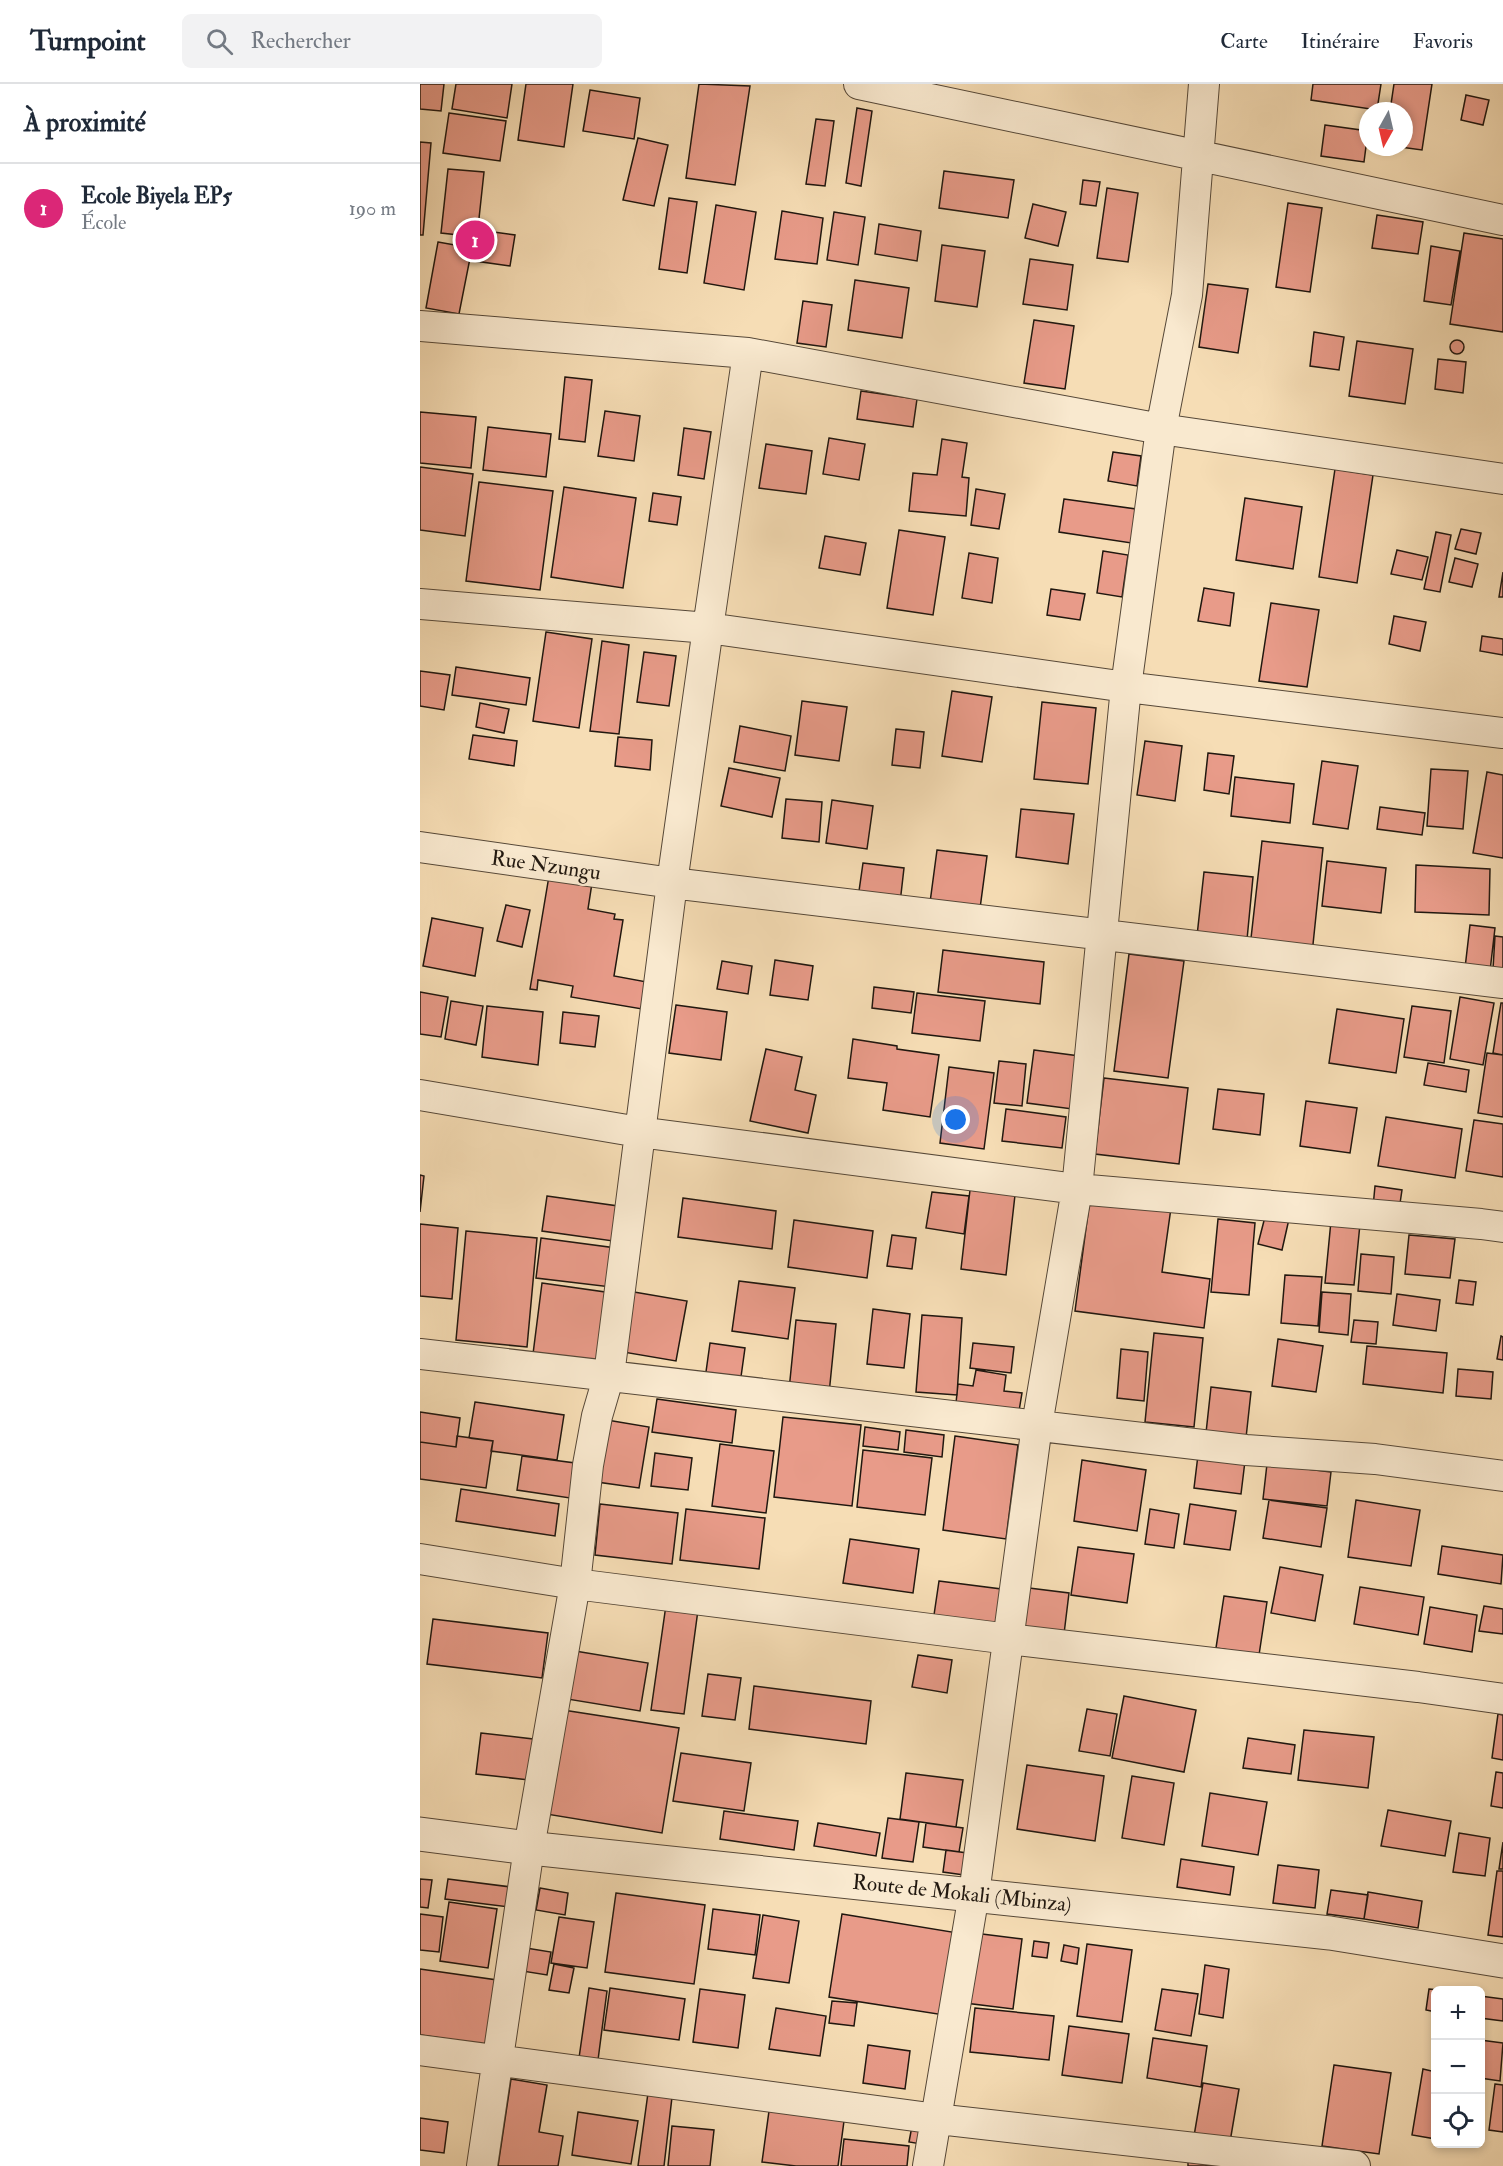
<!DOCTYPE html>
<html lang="fr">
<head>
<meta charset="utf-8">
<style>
	:root { --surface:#fff; --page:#f2f2f3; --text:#1f2937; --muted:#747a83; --line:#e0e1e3; --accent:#db2777 }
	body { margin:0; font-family:"IM FELL Double Pica",serif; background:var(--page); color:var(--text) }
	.controls { position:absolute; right:18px; bottom:18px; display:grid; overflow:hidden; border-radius:9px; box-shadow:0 3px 9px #0003 }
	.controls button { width:54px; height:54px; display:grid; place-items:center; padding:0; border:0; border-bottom:2px solid var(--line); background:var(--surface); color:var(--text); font:30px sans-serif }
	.compass { position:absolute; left:939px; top:18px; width:54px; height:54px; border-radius:50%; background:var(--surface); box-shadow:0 3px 9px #0003; rotate:188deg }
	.you { position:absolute; left:536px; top:1036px; width:21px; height:21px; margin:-15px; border:4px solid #fff; border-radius:50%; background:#1a73e8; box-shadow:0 0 0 9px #1a73e833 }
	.badge { display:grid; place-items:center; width:39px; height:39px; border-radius:50%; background:var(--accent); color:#fff; font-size:20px; font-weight:700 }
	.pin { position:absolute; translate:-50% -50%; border:3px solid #fff; box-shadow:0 2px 6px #0006 }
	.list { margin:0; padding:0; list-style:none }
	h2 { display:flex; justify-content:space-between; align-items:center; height:78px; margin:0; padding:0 24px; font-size:26px }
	h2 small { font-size:20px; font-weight:400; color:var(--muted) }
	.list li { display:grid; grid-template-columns:39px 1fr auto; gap:18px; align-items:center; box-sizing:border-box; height:90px; padding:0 24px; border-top:2px solid var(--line) }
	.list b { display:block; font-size:22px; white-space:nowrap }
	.list p { margin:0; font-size:20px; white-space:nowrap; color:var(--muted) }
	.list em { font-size:20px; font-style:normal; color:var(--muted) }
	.icon { flex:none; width:33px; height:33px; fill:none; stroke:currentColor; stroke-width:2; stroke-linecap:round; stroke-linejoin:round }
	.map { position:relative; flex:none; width:1083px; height:2082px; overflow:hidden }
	header { display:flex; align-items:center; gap:36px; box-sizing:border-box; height:84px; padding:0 30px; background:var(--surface); border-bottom:2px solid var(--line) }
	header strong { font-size:28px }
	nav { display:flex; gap:33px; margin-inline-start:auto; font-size:21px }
	.search { width:420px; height:54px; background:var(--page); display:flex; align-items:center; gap:15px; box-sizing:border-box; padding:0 21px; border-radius:9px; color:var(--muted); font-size:22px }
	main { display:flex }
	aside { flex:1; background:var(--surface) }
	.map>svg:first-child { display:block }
</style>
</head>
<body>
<header>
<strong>Turnpoint</strong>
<div class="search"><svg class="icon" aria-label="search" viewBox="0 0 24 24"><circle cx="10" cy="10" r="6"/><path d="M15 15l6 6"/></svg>Rechercher</div>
<nav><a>Carte</a><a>Itinéraire</a><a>Favoris</a></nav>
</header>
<main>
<aside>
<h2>À proximité<small></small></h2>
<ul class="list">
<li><span class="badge">1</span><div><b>Ecole Biyela EP5</b><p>École</p></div><em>190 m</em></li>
</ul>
</aside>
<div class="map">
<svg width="1083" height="2082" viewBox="0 0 1083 2082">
	<rect width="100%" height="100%" fill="#f6ddb5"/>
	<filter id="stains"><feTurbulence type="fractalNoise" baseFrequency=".00333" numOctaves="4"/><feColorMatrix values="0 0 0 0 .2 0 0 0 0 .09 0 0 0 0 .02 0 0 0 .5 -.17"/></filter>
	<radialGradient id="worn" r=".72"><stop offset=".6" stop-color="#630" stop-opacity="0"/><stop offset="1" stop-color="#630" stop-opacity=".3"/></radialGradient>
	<path fill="#e89b89" stroke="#20170f" stroke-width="1.5" d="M0 0H24L21 27 0 25Z
		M36 0H92L87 34 32 25Z
		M106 0H153L144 63 98 56Z
		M279 0 330 2 315 101 266 94Z
		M893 0H961L957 26 891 16Z
		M974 0H1012L1002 66 980 63H984V27H970Z
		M170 6 220 14 214 55 163 47Z
		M1046 11 1069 16 1063 41 1041 36Z
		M437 24 452 27 441 102 426 99Z
		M29 29 86 37 80 77 23 69Z
		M396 35 414 37 405 102 386 100Z
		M905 41 948 47 944 78 901 72Z
		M218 54 248 61 234 122 203 116Z
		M0 58 11 59 3 151H0Z
		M28 85 64 88 57 153 21 149Z
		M524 87 594 96 588 134 519 124Z
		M663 96 680 98 676 122 660 120Z
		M687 104 718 109 708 178 677 174Z
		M249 114 277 118 267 189 239 185Z
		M868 119 902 124 890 208 856 203Z
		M613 120 646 128 638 162 605 154Z
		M296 121 336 128 324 206 284 199Z
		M362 127 403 134 397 180 355 175Z
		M414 128 445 133 438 181 407 176Z
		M957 131 1003 138 998 170 952 164Z
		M459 140 501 147 497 177 455 170Z
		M59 146 95 151 90 182 55 177Z
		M1044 149 1083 155V248L1030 240Z
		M18 158 52 164 39 230 6 224Z
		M522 161 565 167 557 223 515 217Z
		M1011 162 1040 167 1031 221 1004 217Z
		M610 175 653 181 647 226 603 220Z
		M435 196 489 204 482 254 428 246Z
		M788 200 828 205 818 269 779 263Z
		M383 217 412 221 406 263 377 259Z
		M614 236 654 242 645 305 604 299Z
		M894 248 924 253 919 286 890 282Z
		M1030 263a7 7 0 1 1 14 0a7 7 0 1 1-14 0Z
		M937 257 993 265 985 320 929 312Z
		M1018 275 1046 278 1043 309 1015 305Z
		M145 293 172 296 165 358 139 355Z
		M441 307 497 315 493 343 437 335Z
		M185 327 220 332 214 377 178 372Z
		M0 328 56 333 51 384 0 379Z
		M68 343 131 350 126 393 63 386Z
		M264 344 291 348 284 395 258 391Z
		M409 354 445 360 439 396 403 390Z
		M522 355 547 359 542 393 549 394 546 432 489 427 493 389 517 391Z
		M346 360 392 367 386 410 339 404Z
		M693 368 721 372 717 402 688 397Z
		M0 383 53 390 45 452 0 446Z
		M915 385 953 391 937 499 899 493Z
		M59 398 133 407 120 506 46 497Z
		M144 403 216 414 203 504 131 493Z
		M556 405 585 410 579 445 551 441Z
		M233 409 261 413 257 441 229 437Z
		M825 414 882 423 873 485 816 476Z
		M644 415 723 426 718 460 639 448Z
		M1041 445 1061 449 1056 470 1035 465Z
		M479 446 525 453 513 531 467 524Z
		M1016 448 1031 451 1020 508 1004 505Z
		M405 452 446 459 440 491 399 484Z
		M977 466 1008 473 1002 496 971 490Z
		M683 467 708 471 702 513 677 509Z
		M549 469 578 474 572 519 542 514Z
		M1035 474 1058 480 1052 503 1029 498Z
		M1083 488V513H1079Z
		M784 504 814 509 810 542 778 537Z
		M631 505 665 510 660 536 627 531Z
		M851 519 899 526 887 603 839 597Z
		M974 532 1006 538 1000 567 969 560Z
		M126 548 172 555 159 644 113 637Z
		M1062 552 1083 555V571L1060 567Z
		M182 557 209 561 199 650 170 647Z
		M224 568 256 572 249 622 217 618Z
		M36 583 110 594 106 621 32 611Z
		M0 587 30 591 24 626 0 622Z
		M532 607 572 613 562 678 522 672Z
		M382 617 427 623 419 677 375 671Z
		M622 618 676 624 668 700 614 695Z
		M60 619 89 625 84 649 56 643Z
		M320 642 371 652 365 687 314 678Z
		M476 645 504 648 500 684 472 681Z
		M53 651 97 657 94 682 49 675Z
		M198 653 232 656 230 686 195 682Z
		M725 657 762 662 755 717 717 711Z
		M788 669 814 672 809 710 784 706Z
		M902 677 938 682 928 745 893 740Z
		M309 684 360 694 352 733 301 722Z
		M1011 685 1048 687 1043 745 1007 742Z
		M1067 688 1083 691V774L1053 769Z
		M815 693 874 700 870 739 811 732Z
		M366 715 402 718 399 758 362 754Z
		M412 716 453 722 447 765 406 759Z
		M960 723 1005 729 1002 751 957 745Z
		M601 725 654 730 648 780 596 773Z
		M842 757 903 764 892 870 830 863Z
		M517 766 567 772 559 832 509 826Z
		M907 777 966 784 961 829 902 822Z
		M443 779 484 784 480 819 438 814Z
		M996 781 1070 785 1069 831 995 828Z
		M784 788 833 793 826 866 776 861Z
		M129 792 172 799 168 825 195 830 194 835 203 836 194 892 227 898 222 925 151 913 153 902 118 896 117 906 110 905Z
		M86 821 110 826 102 863 77 857Z
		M12 834 63 844 55 892 3 882Z
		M1050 841 1075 844 1070 887 1045 884Z
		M1075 852 1083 853V886L1073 885Z
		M523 866 624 878 620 920 518 908Z
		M709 870 764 877 748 994 694 987Z
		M355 876 393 882 388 916 350 911Z
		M302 877 332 882 328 910 297 905Z
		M454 903 494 908 491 929 452 924Z
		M0 908 28 913 21 953 0 950Z
		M497 909 565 917 560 957 492 949Z
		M1040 913 1074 919 1063 981 1030 975Z
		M31 917 63 922 56 961 25 955Z
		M1081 919H1083V971L1073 969Z
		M256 921 307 928 301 976 249 969Z
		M67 922 123 928 118 981 62 973Z
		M992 922 1031 927 1024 979 984 973Z
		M917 925 984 935 976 989 909 979Z
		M143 928 179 932 175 963 140 959Z
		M433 955 477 962V965L519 971 510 1033 463 1026 467 999 428 994Z
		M346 965 382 973 375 1006 396 1011 388 1049 330 1037Z
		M614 966 667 973 660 1026 607 1019Z
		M1067 969 1083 971V1033L1058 1029Z
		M579 977 606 980 602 1022 574 1019Z
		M1008 979 1049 986 1046 1008 1004 1001Z
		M529 983 574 989 564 1065 520 1059Z
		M684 994 768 1004 759 1080 675 1070Z
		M798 1005 844 1010 840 1051 793 1045Z
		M886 1017 937 1024 930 1069 880 1062Z
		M586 1025 646 1033 642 1064 582 1057Z
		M966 1033 1042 1045 1035 1094 958 1082Z
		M1054 1036 1083 1040V1093L1046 1087Z
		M0 1091 4 1092 0 1128Z
		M955 1102 982 1106 979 1126 953 1123Z
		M550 1106 595 1111 586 1191 541 1185Z
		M512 1108 549 1112 544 1150 506 1144Z
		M127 1112 198 1122 193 1157 122 1147Z
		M263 1114 356 1127 352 1165 258 1153Z
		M670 1114 751 1124 742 1188 790 1195 784 1244 655 1227Z
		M846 1129 869 1135 862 1166 838 1160Z
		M798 1135 835 1139 829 1211 791 1208Z
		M374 1136 453 1147 447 1194 368 1183Z
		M911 1137 940 1140 934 1201 905 1199Z
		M0 1140 38 1144 32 1215 0 1212Z
		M46 1147 117 1154 107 1263 36 1256Z
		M472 1151 496 1154 492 1185 467 1182Z
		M989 1151 1035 1155 1030 1194 985 1190Z
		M121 1154 196 1164 191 1203 116 1194Z
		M941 1170 974 1173 971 1210 938 1207Z
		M865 1191 902 1193 898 1242 861 1239Z
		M1039 1196 1056 1198 1053 1221 1036 1219Z
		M319 1197 375 1204 368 1255 312 1247Z
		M122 1199 192 1209 183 1279 113 1270Z
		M214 1208 267 1217 256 1277 203 1268Z
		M902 1208 931 1210 928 1251 899 1248Z
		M977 1210 1020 1216 1016 1247 973 1241Z
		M453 1225 490 1230 484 1284 447 1280Z
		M502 1231 542 1234 537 1311 496 1308Z
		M376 1236 416 1240 409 1310 369 1306Z
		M934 1236 958 1238 956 1260 931 1258Z
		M734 1249 783 1254 774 1343 725 1338Z
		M1081 1252 1083 1253V1276L1077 1275Z
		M858 1255 903 1262 896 1308 852 1302Z
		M290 1259 325 1264 320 1300 285 1295Z
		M553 1259 594 1263 591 1289 550 1284Z
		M947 1262 1027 1269 1023 1309 943 1300Z
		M701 1265 728 1268 724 1317 697 1314Z
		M1038 1285 1073 1288 1071 1315 1036 1312Z
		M556 1286 586 1291 584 1307 602 1309 599 1327 536 1319 538 1300 553 1302Z
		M791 1303 831 1308 825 1363 785 1358Z
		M237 1315 316 1326 312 1359 232 1348Z
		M55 1318 144 1331 137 1376 71 1367 73 1357 49 1354Z
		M0 1328 40 1334 36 1363 0 1358Z
		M363 1333 441 1341 432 1422 354 1413Z
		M187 1336 229 1343 219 1404 177 1398Z
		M445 1343 480 1348 478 1366 443 1362Z
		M486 1346 524 1351 522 1373 484 1368Z
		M37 1352 73 1357 66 1404 0 1395V1358L36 1363Z
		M535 1352 598 1361 586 1455 523 1446Z
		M300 1360 354 1367 346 1429 292 1422Z
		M443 1366 512 1374 505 1431 437 1423Z
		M235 1369 272 1374 268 1406 231 1402Z
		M778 1371 825 1377 821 1410 774 1404Z
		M102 1372 155 1379 150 1414 97 1406Z
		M662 1376 726 1386 717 1447 654 1437Z
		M847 1380 911 1388 907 1422 843 1415Z
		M41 1405 139 1420 135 1452 36 1437Z
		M849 1416 907 1424 901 1463 843 1454Z
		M936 1416 1000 1426 991 1482 928 1473Z
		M180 1420 258 1429 252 1480 175 1471Z
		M770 1420 816 1427 810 1466 764 1460Z
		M266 1425 345 1434 339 1485 260 1476Z
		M730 1425 759 1430 754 1464 725 1460Z
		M430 1455 499 1465 493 1509 423 1499Z
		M1022 1462 1083 1471 1081 1500 1018 1490Z
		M658 1463 714 1470 707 1519 651 1511Z
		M860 1483 903 1491 895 1537 851 1529Z
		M519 1497 589 1506 585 1540 514 1531Z
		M601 1503 649 1509 644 1550 596 1543Z
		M940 1503 1004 1513 998 1551 934 1540Z
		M804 1512 847 1518 839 1571 796 1564Z
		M246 1521 278 1526 264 1630 231 1626Z
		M1064 1522 1083 1525V1550L1059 1547Z
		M1010 1523 1057 1531 1052 1568 1004 1560Z
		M13 1535 128 1549 122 1594 7 1580Z
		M155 1567 228 1579 220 1627 147 1615Z
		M498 1571 532 1576 527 1609 492 1603Z
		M288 1590 321 1594 315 1636 282 1632Z
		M334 1602 451 1617 446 1660 329 1645Z
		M704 1612 776 1626 764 1688 692 1674Z
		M667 1625 697 1630 690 1672 659 1667Z
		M143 1626 259 1644 242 1749 126 1730Z
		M1078 1630 1083 1631V1676L1072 1674Z
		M884 1646 954 1653 948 1704 878 1696Z
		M61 1649 113 1655 109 1696 56 1690Z
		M828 1654 875 1661 871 1690 823 1684Z
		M261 1669 331 1679 324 1727 253 1717Z
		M607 1681 684 1692 675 1757 597 1745Z
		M1076 1688 1083 1689V1724L1071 1722Z
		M486 1689 543 1696 536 1743 480 1735Z
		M712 1692 754 1699 744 1761 702 1754Z
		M790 1709 847 1718 838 1771 782 1762Z
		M968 1726 1031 1737 1025 1772 961 1762Z
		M304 1727 378 1737 374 1766 300 1755Z
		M468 1734 499 1738 493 1778 462 1774Z
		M398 1739 460 1749 456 1772 394 1762Z
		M506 1739 543 1744 539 1768 503 1763Z
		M1039 1749 1070 1754 1065 1792 1033 1788Z
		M1083 1758V1785H1079Z
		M526 1766 554 1770 551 1792 523 1788Z
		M761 1775 814 1783 810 1811 757 1803Z
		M858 1781 899 1786 895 1824 853 1819Z
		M1077 1787H1083V1853L1068 1851Z
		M0 1795 12 1796 8 1824 0 1823Z
		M28 1795 91 1803 89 1823 25 1815Z
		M120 1804 148 1809 145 1831 116 1826Z
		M911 1806 948 1811 944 1835 907 1830Z
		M948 1808 1002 1817 998 1844 944 1835Z
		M196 1809 285 1821 274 1900 185 1888Z
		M29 1818 77 1825 68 1884 20 1877Z
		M293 1825 340 1831 335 1871 288 1865Z
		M0 1830 23 1833 19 1868 0 1866Z
		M422 1830 538 1849 524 1931 409 1913Z
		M343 1831 379 1837 369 1899 333 1894Z
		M139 1833 174 1838 167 1884 131 1879Z
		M554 1849 602 1855 593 1925 545 1919Z
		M614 1857 629 1859 627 1874 612 1872Z
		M667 1860 712 1866 702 1938 657 1932Z
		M644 1861 659 1864 657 1880 641 1877Z
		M106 1864 131 1868 127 1891 102 1887Z
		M134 1880 154 1884 149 1909 129 1906Z
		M785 1881 809 1885 803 1934 779 1930Z
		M0 1885 77 1896 68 1961 0 1951Z
		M169 1904 187 1907 178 1976 159 1974Z
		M190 1904 265 1915 259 1956 184 1946Z
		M280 1905 325 1911 318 1964 273 1958Z
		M742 1905 778 1910 771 1952 735 1946Z
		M1009 1905 1020 1906H1016V1928L1006 1926Z
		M1060 1912 1083 1915V1937L1060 1934Z
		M412 1917 437 1919 434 1942 409 1939Z
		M356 1924 406 1932 400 1972 349 1965Z
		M555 1924 634 1932 629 1976 550 1968Z
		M649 1942 709 1950 702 1999 642 1991Z
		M733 1954 787 1962 781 2003 727 1994Z
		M1060 1956 1083 1959 1080 1997 1060 1994Z
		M448 1961 490 1967 485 2005 443 1999Z
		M914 1981 971 1989 959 2070 902 2062Z
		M1003 1985 1016 1988V2055L992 2051Z
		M91 1995 127 2001 119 2048 143 2052 138 2082H78Z
		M783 1999 819 2005 810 2058 774 2052Z
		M1075 2000 1083 2001V2048L1069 2046Z
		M228 2009 252 2013 244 2082H218Z
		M349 2027 424 2037 418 2082H376L342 2078Z
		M158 2028 218 2037 211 2080 152 2071Z
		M0 2034 28 2038 24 2069 0 2066Z
		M252 2042 294 2046 290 2082H248Z
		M492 2042 509 2045 507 2061 489 2058Z
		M424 2055 489 2062 487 2082H421Z
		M768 2078 797 2082H768Z"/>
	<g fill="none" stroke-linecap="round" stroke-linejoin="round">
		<g stroke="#564838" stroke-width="32">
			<path id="minor" d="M439 0 1083 136
				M0 242 328 269 288 544 706 603 1083 649
				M328 269 741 345 1083 395
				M0 520 288 544 252 799 0 763
				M0 1011 219 1048 657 1105 1061 1140 1083 1143
				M0 1270 826 1366 955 1375 1083 1392
				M0 1475 155 1500 589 1555 998 1603 1083 1615
				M0 1966 517 2035 935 2082
				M62 2082 109 1764 155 1500 168 1381 177 1332 189 1291 252 799 1083 899
				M508 2082 554 1810 617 1341 657 1105 706 603 741 345 767 211 784 0"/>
		</g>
		<g stroke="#564838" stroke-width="35">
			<path id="tertiary" d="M0 1750 109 1764 910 1849 1083 1877"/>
		</g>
		<use href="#minor" stroke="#f9e9cf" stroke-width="30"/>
		<use href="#tertiary" stroke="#f9e9cf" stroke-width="33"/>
	</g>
	<g text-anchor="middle" stroke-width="4.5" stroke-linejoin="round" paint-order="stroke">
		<g font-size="21" fill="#20170f" stroke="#f9e9cf">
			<text transform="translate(126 781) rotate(8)" y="7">Rue Nzungu</text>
			<text transform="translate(542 1809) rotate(6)" y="7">Route de Mokali (Mbinza)</text>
		</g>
	</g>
	<rect width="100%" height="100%" filter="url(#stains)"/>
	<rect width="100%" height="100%" fill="url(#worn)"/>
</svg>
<div class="controls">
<button>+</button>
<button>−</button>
<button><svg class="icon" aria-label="locate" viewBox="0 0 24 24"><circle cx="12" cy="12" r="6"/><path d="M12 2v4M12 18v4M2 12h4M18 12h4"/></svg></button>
</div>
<svg class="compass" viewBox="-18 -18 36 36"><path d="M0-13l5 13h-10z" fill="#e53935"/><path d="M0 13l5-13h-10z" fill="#747a83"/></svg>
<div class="you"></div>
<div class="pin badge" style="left:55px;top:156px">1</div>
</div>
</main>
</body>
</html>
